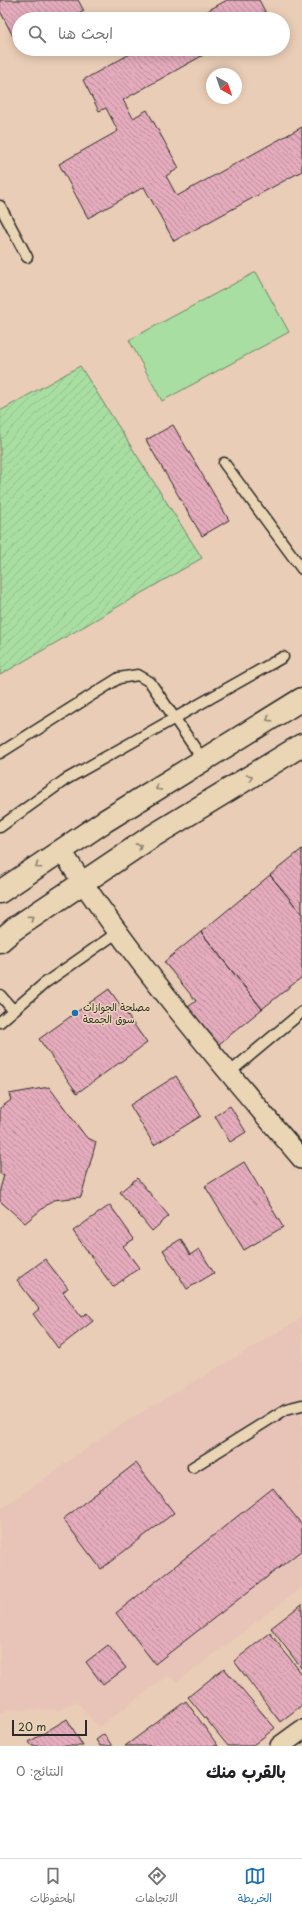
<!DOCTYPE html>
<html lang="ar">
<head>
<meta charset="utf-8">
<style>
	:root { --surface:#fff; --page:#f2f2f2; --text:#202124; --muted:#757577; --line:#e0e0e0; --accent:#1f6fb2 }
	body { margin:0; font-family:"Playpen Sans","Playpen Sans Arabic",sans-serif; background:var(--page); color:var(--text); direction:rtl }
	.compass { position:absolute; left:206px; top:68px; width:36px; height:36px; border-radius:50%; background:var(--surface); box-shadow:0 2px 10px #0003; rotate:140deg }
	.scale { position:absolute; left:12px; bottom:10px; width:75px; box-sizing:border-box; padding-left:4px; border:2px solid #2b2b2b; border-top:0; font-size:11px; line-height:14px; white-space:nowrap; color:#2b2b2b; -webkit-text-stroke:3px #ead5b4; paint-order:stroke }
	.list { margin:0; padding:0; list-style:none }
	h2 { display:flex; justify-content:space-between; align-items:center; height:52px; margin:0; padding:0 16px; font-size:17px }
	h2 small { font-size:13px; font-weight:400; color:var(--muted) }
	.icon { flex:none; width:22px; height:22px; fill:none; stroke:currentColor; stroke-width:2; stroke-linecap:round; stroke-linejoin:round }
	.map { position:relative; flex:none; width:302px; height:1746px; overflow:hidden; direction:ltr }
	.search { position:absolute; background:var(--surface); box-shadow:0 2px 10px #0003; left:12px; right:12px; top:12px; height:44px; display:flex; align-items:center; gap:10px; box-sizing:border-box; padding:0 14px; border-radius:22px; color:var(--muted); font-size:15px }
	.sheet { height:112px; background:var(--surface) }
	nav { display:flex; justify-content:space-around; align-items:center; box-sizing:border-box; height:56px; border-top:1px solid var(--line); background:var(--surface); font-size:11px; color:var(--muted) }
	nav a { display:grid; justify-items:center; gap:2px }
	nav .on { color:var(--accent) }
	.map>svg:first-child { display:block }
</style>
</head>
<body>
<div class="map">
<svg width="302" height="1746" viewBox="0 0 302 1746">
	<defs>
		<pattern id="garden-furrows" width="10" height="10" patternUnits="userSpaceOnUse"><rect width="10" height="10" fill="#a8dea1"/><path d="M-1 1l2-2M0 10L10 0M9 11l2-2" fill="none" stroke="#91bf8b"/></pattern>
		<pattern id="building-back-hatch" width="6" height="6" patternUnits="userSpaceOnUse"><rect width="6" height="6" fill="#e5acbd"/><path d="M-1 5l2 2M0 0l6 6M5-1l2 2" fill="none" stroke="#ba8c9a"/></pattern>
	</defs>
	<rect width="100%" height="100%" fill="#e9cdb6"/>
	<filter id="ink" filterUnits="userSpaceOnUse"><feTurbulence type="fractalNoise" baseFrequency=".025" numOctaves="2"/><feDisplacementMap in="SourceGraphic" scale="8" xChannelSelector="R" yChannelSelector="G"/><feConvolveMatrix kernelMatrix="1 2 1 2 8 2 1 2 1" color-interpolation-filters="sRGB"/></filter>
	<g filter="url(#ink)">
		<path fill="#e8c3b8" d="M302 1318V1587L177 1682 168 1675 99 1727 76 1701 59 1710 10 1709 0 1713V1510L114 1429Z"/>
		<path fill="#a8dea1" stroke="#6a8466" d="M256 272 289 332 162 401 129 340Z"/>
		<path fill="url(#garden-furrows)" stroke="#6a8466" d="M80 366 202 558 0 675V411Z"/>
		<path fill="url(#building-back-hatch)" stroke="#2b2b2b" d="M0 0H78L84 11 69 19H19L18 46 0 11Z
			M227 0H259L269 19H193Z
			M139 49H214L123 100 133 118 147 110 179 168 166 176 177 196 302 127V171L174 241 144 187 88 218 59 164 118 131 106 108 99 111 83 80Z
			M173 425 229 520 202 536 146 440Z
			M302 849V914L270 875Z
			M270 875 302 914V977L262 1009 201 932Z
			M201 932 262 1009 213 1049 183 1011 196 1001 164 962Z
			M109 989 147 1043 77 1093 39 1039Z
			M176 1076 201 1116 154 1145 130 1105Z
			M49 1087 86 1137 96 1142 81 1197 53 1200 25 1223 0 1201V1189L4 1175 0 1174V1108L11 1100 9 1094Z
			M230 1106 246 1132 230 1142 215 1116Z
			M244 1162 283 1227 244 1250 205 1186Z
			M137 1178 169 1216 152 1231 120 1192Z
			M110 1205 134 1239 123 1246 139 1268 113 1287 73 1231Z
			M181 1239 190 1255 199 1249 214 1273 187 1289 163 1250Z
			M45 1259 68 1288 63 1292 81 1317 87 1313 93 1321 58 1348 33 1314 39 1309 17 1280Z
			M136 1463 174 1513 101 1569 63 1519Z
			M273 1488 302 1525V1550L155 1664 116 1613Z
			M302 1604V1669L271 1628Z
			M270 1633 302 1674V1705L280 1722 234 1661Z
			M108 1645 126 1668 103 1685 86 1662Z
			M224 1668 275 1728 252 1746H228L188 1697Z
			M186 1701 218 1746H125Z
			M67 1719 83 1746H32L29 1742Z
			M104 1734 112 1746H100L96 1740Z"/>
		<g fill="none" stroke-linecap="round" stroke-linejoin="round">
			<g stroke="#2b2b2b" stroke-width="13">
				<path id="lane" d="M0 206 27 257
					M224 463 302 569
					M0 753 119 678 138 675 150 682 203 760
					M0 827 65 780 283 657
					M0 995 13 1010
					M0 1022 45 983 118 932
					M229 1073 302 1012
					M193 1467 286 1409 302 1405"/>
			</g>
			<g stroke="#2b2b2b" stroke-width="22">
				<path id="street" d="M61 850C132 959 217 1060 302 1159
					M280 1746 302 1730"/>
			</g>
			<g stroke="#2b2b2b" stroke-width="25">
				<path id="secondary" d="M0 892 105 821 302 699
					M0 941 14 929 148 839 302 745"/>
			</g>
			<use href="#lane" stroke="#ead5b4" stroke-width="10"/>
			<use href="#street" stroke="#ead5b4" stroke-width="19"/>
			<use href="#secondary" stroke="#ead5b4" stroke-width="22"/>
		</g>
		<defs><path id="oneway-chevron" d="M-2-3.5L2.5 0L-2 3.5" fill="none" stroke-width="1.6" stroke-linecap="round" stroke-linejoin="round"/></defs>
		<g stroke="#8a8070">
			<use href="#oneway-chevron" transform="translate(269 719) rotate(148)"/>
			<use href="#oneway-chevron" transform="translate(250 777) rotate(-31)"/>
			<use href="#oneway-chevron" transform="translate(158 788) rotate(149)"/>
			<use href="#oneway-chevron" transform="translate(139 846) rotate(-33)"/>
			<use href="#oneway-chevron" transform="translate(38 866) rotate(145)"/>
			<use href="#oneway-chevron" transform="translate(31 918) rotate(-34)"/>
		</g>
	</g>
	<circle fill="#1f6fb2" stroke="#ead5b4" stroke-width="1.5" cx="75" cy="1013" r="4"/>
	<g text-anchor="middle" stroke-width="3" stroke-linejoin="round" paint-order="stroke">
		<g font-size="10" fill="#2b2b2b" stroke="#ead5b4" text-anchor="start">
			<text x="83" y="1011">مصلحة الجوازات<tspan x="83" dy="12">سوق الجمعة</tspan></text>
		</g>
	</g>
</svg>
<svg class="compass" viewBox="-18 -18 36 36"><path d="M0-13l5 13h-10z" fill="#e53935"/><path d="M0 13l5-13h-10z" fill="#757577"/></svg>
<div class="scale">20 m</div>
<div class="search"><svg class="icon" aria-label="search" viewBox="0 0 24 24"><circle cx="10" cy="10" r="6"/><path d="M15 15l6 6"/></svg>ابحث هنا</div>
</div>
<section class="sheet">
<h2>بالقرب منك<small>النتائج: 0</small></h2>
<ul class="list">
</ul>
</section>
<nav>
<a class="on"><svg class="icon" aria-label="map" viewBox="0 0 24 24"><path d="M3 6l6-2 6 2 6-2v14l-6 2-6-2-6 2zM9 4v14M15 6v14"/></svg>الخريطة</a>
<a><svg class="icon" aria-label="directions" viewBox="0 0 24 24"><path d="M12 3l9 9-9 9-9-9zM9 14v-3h6M13 9l2 2-2 2"/></svg>الاتجاهات</a>
<a><svg class="icon" aria-label="saved" viewBox="0 0 24 24"><path d="M7 4h10v16l-5-4-5 4z"/></svg>المحفوظات</a>
</nav>
</body>
</html>
